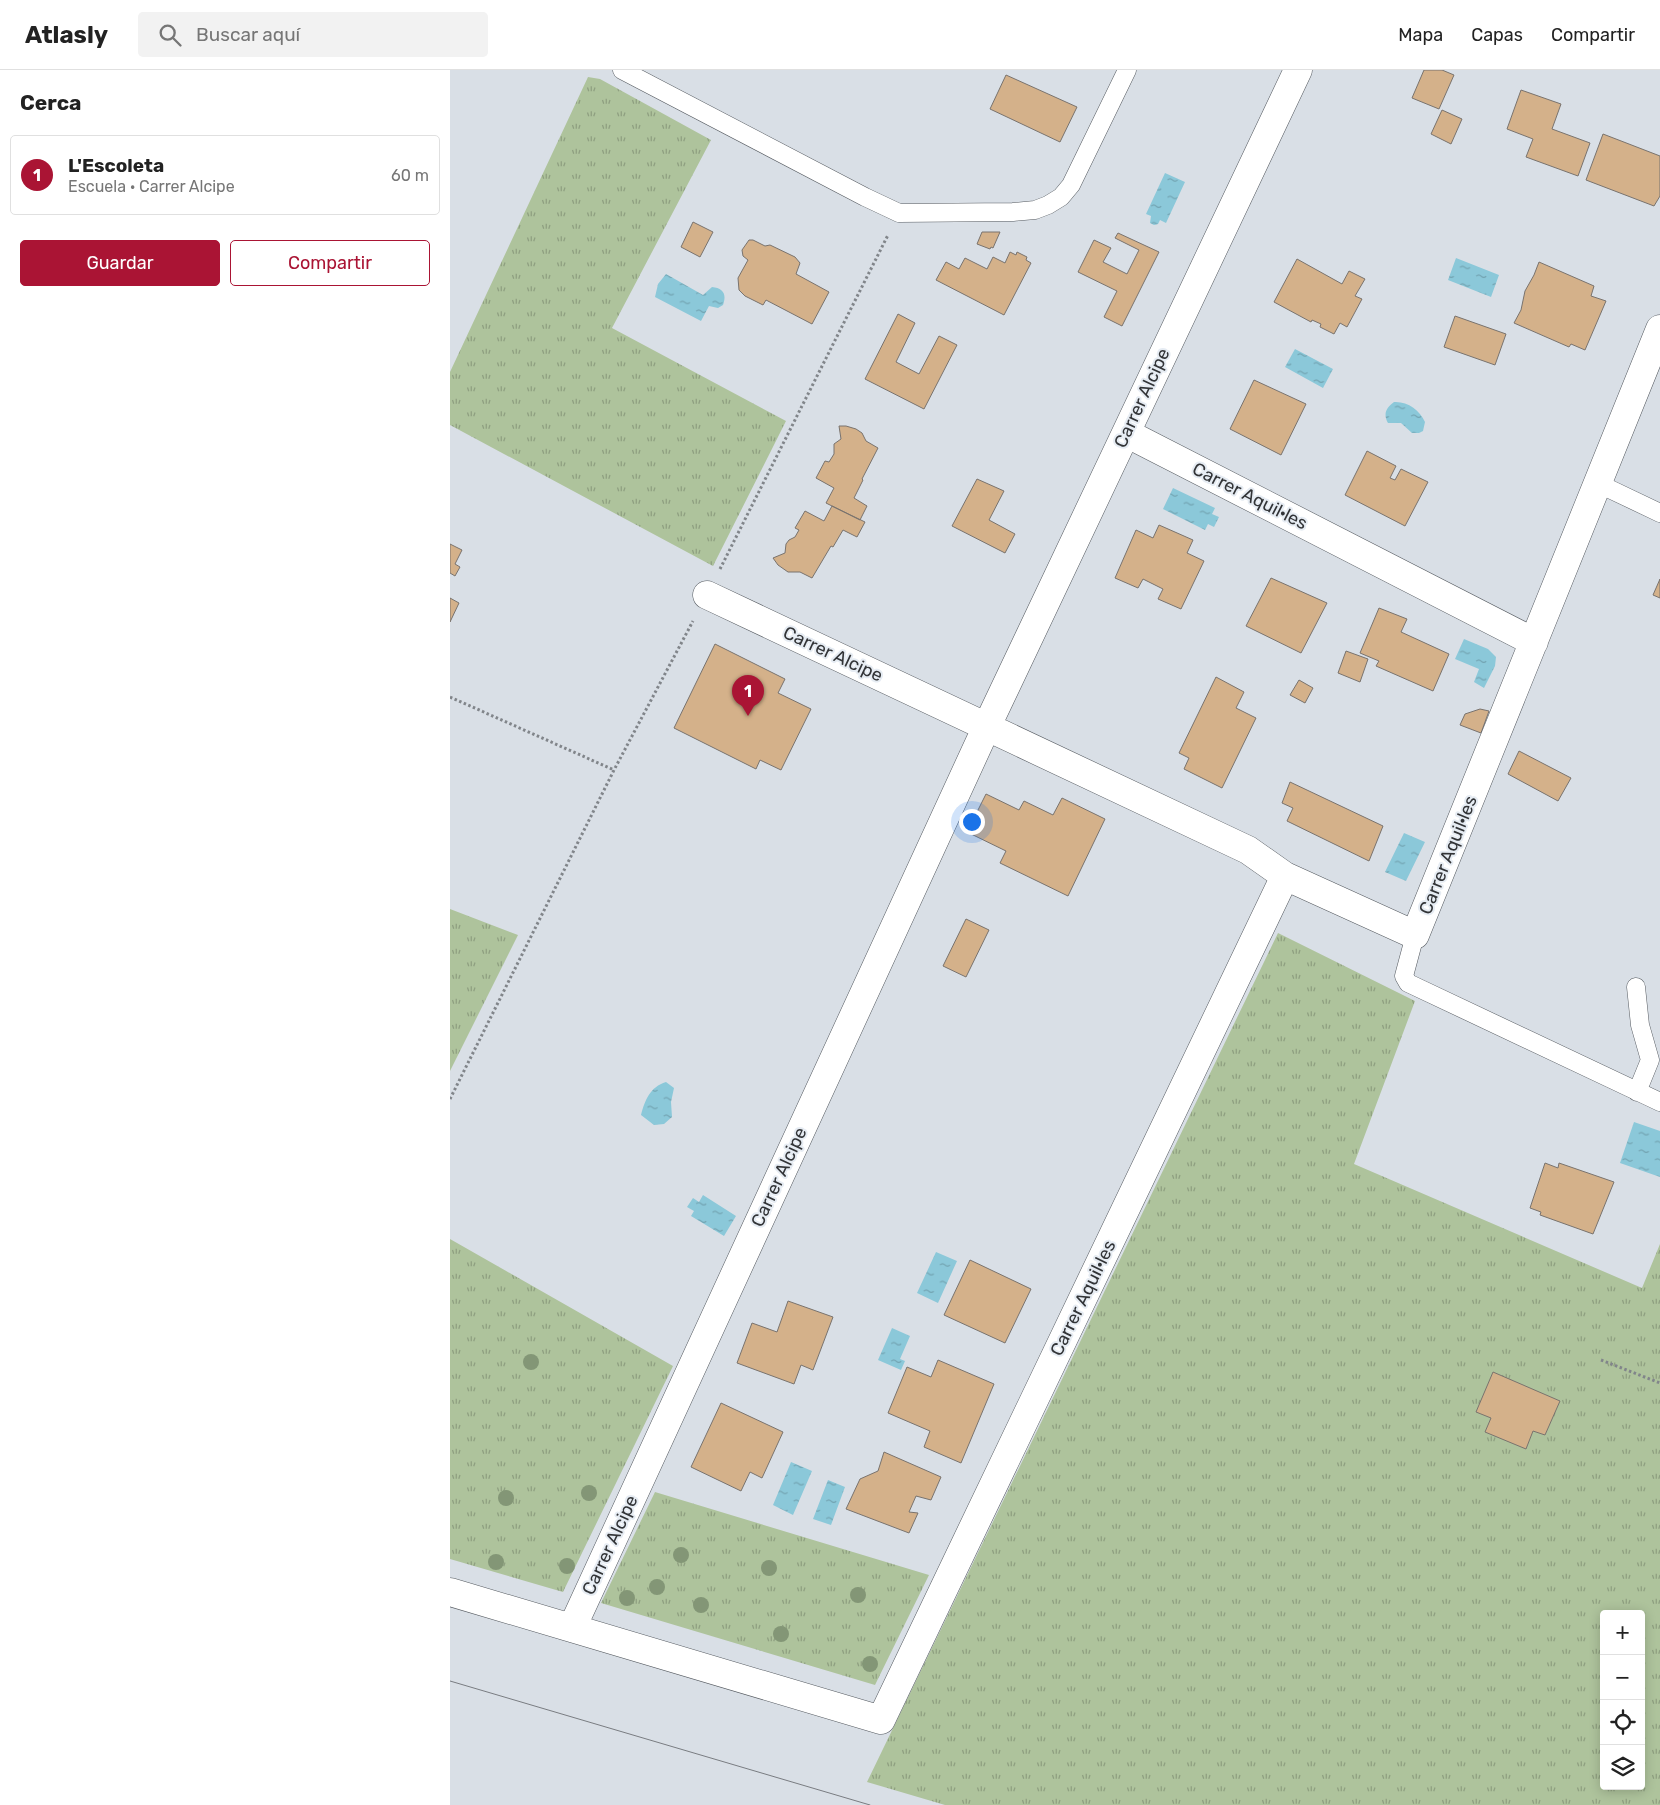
<!DOCTYPE html>
<html lang="es">
<head>
<meta charset="utf-8">
<style>
	:root { --surface:#fff; --page:#f2f2f2; --text:#222; --muted:#767676; --line:#e0e0e0; --accent:#aa1434 }
	body { margin:0; font-family:Rubik,sans-serif; background:var(--page); color:var(--text) }
	.controls { position:absolute; right:15px; bottom:15px; display:grid; overflow:hidden; border-radius:5px; box-shadow:0 2px 12px #0003 }
	.controls button { width:45px; height:45px; display:grid; place-items:center; padding:0; border:0; border-bottom:1px solid var(--line); background:var(--surface); color:var(--text); font:25px sans-serif }
	.you { position:absolute; left:521px; top:751px; width:18px; height:18px; margin:-12px; border:4px solid #fff; border-radius:50%; background:#1a73e8; box-shadow:0 0 0 8px #1a73e833 }
	.badge { display:grid; place-items:center; width:32px; height:32px; border-radius:50%; background:var(--accent); color:#fff; font-size:16px; font-weight:700 }
	.pin { position:absolute; translate:-50% -41px; filter:drop-shadow(0 1px 2px #0008) }
	.pin::after { content:''; position:absolute; top:26px; width:18px; height:15px; background:inherit; clip-path:polygon(0 0,100% 0,50% 100%) }
	.list { margin:0; padding:0; list-style:none }
	h2 { display:flex; justify-content:space-between; align-items:center; height:65px; margin:0; padding:0 20px; font-size:21px }
	h2 small { font-size:16px; font-weight:400; color:var(--muted) }
	.list li { display:grid; grid-template-columns:32px 1fr auto; gap:15px; align-items:center; box-sizing:border-box; height:80px; margin:0 10px 10px; padding:0 10px; border:1px solid var(--line); border-radius:5px }
	.list b { display:block; font-size:19px; white-space:nowrap }
	.list p { margin:0; font-size:16px; white-space:nowrap; color:var(--muted) }
	.list em { font-size:16px; font-style:normal; color:var(--muted) }
	.actions { display:flex; gap:10px; padding:15px 20px }
	.actions a { flex:1; padding:11px 0; border:1px solid var(--accent); border-radius:5px; text-align:center; font-size:18px; color:var(--accent) }
	.actions .main { background:var(--accent); color:#fff }
	.icon { flex:none; width:28px; height:28px; fill:none; stroke:currentColor; stroke-width:2; stroke-linecap:round; stroke-linejoin:round }
	.map { position:relative; flex:none; width:1210px; height:1735px; overflow:hidden }
	header { display:flex; align-items:center; gap:30px; box-sizing:border-box; height:70px; padding:0 25px; background:var(--surface); border-bottom:1px solid var(--line) }
	header strong { font-size:24px }
	nav { display:flex; gap:28px; margin-inline-start:auto; font-size:18px }
	.search { width:350px; height:45px; background:var(--page); display:flex; align-items:center; gap:12px; box-sizing:border-box; padding:0 18px; border-radius:5px; color:var(--muted); font-size:19px }
	main { display:flex }
	aside { flex:1; background:var(--surface) }
	.map>svg:first-child { display:block }
</style>
</head>
<body>
<header>
<strong>Atlasly</strong>
<div class="search"><svg class="icon" aria-label="search" viewBox="0 0 24 24"><circle cx="10" cy="10" r="6"/><path d="M15 15l6 6"/></svg>Buscar aquí</div>
<nav><a>Mapa</a><a>Capas</a><a>Compartir</a></nav>
</header>
<main>
<aside>
<h2>Cerca<small></small></h2>
<ul class="list">
<li><span class="badge">1</span><div><b>L'Escoleta</b><p>Escuela · Carrer Alcipe</p></div><em>60 m</em></li>
</ul>
<div class="actions"><a class="main">Guardar</a><a>Compartir</a></div>
</aside>
<div class="map">
<svg width="1210" height="1735" viewBox="0 0 1210 1735">
	<defs>
		<pattern id="grass-tufts" width="24" height="20" patternUnits="userSpaceOnUse" patternTransform="scale(1.25)"><rect width="24" height="20" fill="#aec39c"/><path d="M3 7l-1-3M5 7V3M7 7l1-3M15 17l-1-3M17 17v-4M19 17l1-3" fill="none" stroke="#8e9f80"/></pattern>
		<pattern id="water-ripples" width="26" height="14" patternUnits="userSpaceOnUse" patternTransform="scale(1.25)"><rect width="26" height="14" fill="#8bc8d9"/><path d="M2 4q2-2 4 0t4 0M15 11q2-2 4 0t4 0" fill="none" stroke="#72a3b1"/></pattern>
	</defs>
	<rect width="100%" height="100%" fill="#d9dfe6"/>
	<path fill="url(#grass-tufts)" fill-rule="evenodd" d="M138 7 150 9 261 70 162 258 336 351 263 496 0 355V302Z
		M0 839 68 865 0 1001Z
		M828 863 965 931 904 1094 1192 1218 1210 1174V1735H495L417 1712ZM1154 1544H1191V1716H1154Z
		M0 1169 223 1296 113 1522 0 1489Z
		M205 1422 479 1505 425 1615 151 1533Z"/>
	<path fill="url(#water-ripples)" d="M715 103 735 112 716 153 710 150 708 154 704 155 700 153 701 146 696 144Z
		M1006 188 1049 205 1041 227 998 210Z
		M216 204 253 225 262 217C273 218 277 224 273 235L268 238 259 236 251 251 205 227 208 214Z
		M845 279 883 299 873 318 835 297Z
		M944 332C957 331 970 340 975 352L973 361 969 363H962L951 353H938C933 344 936 338 944 332Z
		M723 418 765 438 762 444 769 447 764 457 758 454 755 460 713 439Z
		M1014 569 1038 579 1046 587 1045 596 1034 618 1024 612 1029 599 1005 589Z
		M954 763 975 772 956 811 935 802Z
		M216 1012 224 1018 221 1032 222 1047 214 1054 204 1055 191 1045C195 1030 200 1017 216 1012Z
		M1184 1052 1210 1061V1107L1170 1093Z
		M253 1125 286 1146 274 1166 241 1146 244 1141 237 1137 243 1128 249 1132Z
		M486 1182 507 1191 488 1233 467 1223Z
		M442 1258 460 1266 450 1289 455 1291 451 1300 428 1290Z
		M341 1392 362 1401 343 1445 323 1435Z
		M378 1410 395 1417 381 1455 363 1449Z"/>
	<path fill="#d4b18a" stroke="#79736e" d="M974 0H992L1004 5 989 39 962 28Z
		M556 5 627 37 610 72 540 39Z
		M1071 20 1111 34 1102 59 1140 73 1128 106 1076 87 1083 69 1057 59Z
		M992 40 1012 49 1001 74 981 64Z
		M1153 64 1210 86V126L1204 136 1136 110Z
		M243 152 263 162 250 187 231 177Z
		M532 162H550L543 178 541 177 540 179 527 174Z
		M668 163 709 182 672 256 654 247 667 221 628 202 644 170 661 178 653 192 677 204 689 180 665 168Z
		M299 170H303L315 176 320 175 345 187 350 193 346 204 379 222 362 254 316 230 313 235 295 226 289 220 288 208 298 190 293 186 292 180Z
		M560 182 566 185 567 182 577 187 576 190 581 193 554 245 486 210 496 192 509 199 515 188 537 199 543 187 555 193Z
		M847 189 892 214 899 201 915 209 905 226 912 229 897 257 890 253 884 264 870 257 871 254 862 250 861 252 824 232Z
		M1089 192 1144 216 1141 226 1156 231 1135 280 1121 274 1119 277 1064 253 1071 240 1075 221 1084 205Z
		M448 244 465 253 446 292 469 304 489 266 507 275 474 339 415 309Z
		M1005 246 1056 264 1045 295 994 277Z
		M804 310 856 334 831 385 780 359Z
		M389 356H396L406 359 412 363 416 371 428 378 412 409 413 410 404 428 417 436 410 450 376 433 384 418 366 408 375 391 379 392 384 384V374L391 369Z
		M917 381 946 396 940 408 945 410 951 399 978 412 955 456 895 425Z
		M527 409 554 421 539 450 565 464 555 483 502 456Z
		M382 436 415 452 407 467 393 460 383 477 381 476 362 508 350 502H338L328 495 323 488 335 483 336 474 339 470 345 467 349 460 345 458 355 441 374 451Z
		M709 455 743 470 737 483 754 491 731 539 708 529 713 519 693 509 688 518 665 508 686 460 703 468Z
		M0 474 12 480 5 494 10 497 5 506 0 503Z
		M821 508 877 533 851 583 796 556Z
		M1210 509V528L1203 525Z
		M0 528 9 533 0 552Z
		M929 538 957 549 951 562 999 584 983 621 926 596 929 591 910 583Z
		M265 574 335 609 328 623 361 639 331 700 310 690 306 699 224 658Z
		M896 581 918 589 910 612 888 603Z
		M766 607 794 622 786 638 806 648 772 718 734 699 739 688 729 683Z
		M849 610 863 618 855 633 840 625Z
		M1030 639 1039 641 1031 663 1010 655 1015 644Z
		M1069 681 1121 708 1108 731 1058 704Z
		M840 712 933 756 919 791 837 751 843 738 832 733Z
		M536 724 569 740 574 731 603 745 612 728 655 749 618 826 550 793 556 781 517 762Z
		M516 849 539 860 516 907 493 896Z
		M1095 1093 1108 1098 1109 1093 1164 1112 1143 1164 1090 1145 1091 1142 1080 1138Z
		M520 1190 581 1219 555 1273 494 1245Z
		M338 1231 383 1247 363 1300 351 1295 344 1314 287 1293 302 1253 327 1262Z
		M488 1290 544 1314 511 1393 474 1377 480 1361 438 1343 457 1297 481 1307Z
		M1043 1302 1110 1331 1095 1365 1083 1361 1076 1379 1035 1362 1041 1348 1026 1342Z
		M271 1333 333 1362 312 1408 300 1402 291 1421 241 1397Z
		M434 1382 491 1407 481 1430 466 1426 459 1442 468 1443 459 1463 396 1439 410 1409 428 1401Z"/>
	<g fill="none" stroke-linecap="round" stroke-linejoin="round">
		<g stroke="#555a60" stroke-width="19">
			<path id="lane" d="M172 0 415 127 449 143 563 142 585 140 598 135 611 127 621 115 677 0
				M1147 413 1210 443
				M965 865 954 906 958 913 1210 1032
				M1186 917 1190 955 1200 990 1187 1022"/>
		</g>
		<g stroke="#555a60" stroke-width="29">
			<path id="street" d="M676 363 1084 572
				M257 525 798 780 835 806
				M0 1522 431 1650 835 806 965 865 1210 259
				M122 1558 537 656 848 0"/>
		</g>
		<path stroke="#81858a" stroke-width="3" stroke-dasharray="2.5 2.5" stroke-linecap="butt" d="M270 499 438 165
			M0 627 164 700
			M0 1029 164 700 243 551
			M1151 1290 1210 1313"/>
		<use href="#lane" stroke="#fff" stroke-width="18"/>
		<use href="#street" stroke="#fff" stroke-width="28"/>
		<path stroke="#797c81" stroke-width="1" d="M0 1611 420 1735"/>
	</g>
	<g fill="#839676">
		<circle cx="81" cy="1292" r="8"/>
		<circle cx="139" cy="1423" r="8"/>
		<circle cx="56" cy="1428" r="8"/>
		<circle cx="231" cy="1485" r="8"/>
		<circle cx="46" cy="1492" r="8"/>
		<circle cx="117" cy="1496" r="8"/>
		<circle cx="319" cy="1498" r="8"/>
		<circle cx="207" cy="1517" r="8"/>
		<circle cx="408" cy="1525" r="8"/>
		<circle cx="177" cy="1528" r="8"/>
		<circle cx="251" cy="1535" r="8"/>
		<circle cx="331" cy="1564" r="8"/>
		<circle cx="420" cy="1594" r="8"/>
	</g>
	<g text-anchor="middle" stroke-width="4" stroke-linejoin="round" paint-order="stroke">
		<g font-size="18" fill="#323437" stroke="#e6ecf3">
			<text transform="translate(692 328) rotate(-65)" y="6">Carrer Alcipe</text>
			<text transform="translate(800 426) rotate(27)" y="6">Carrer Aquil·les</text>
			<text transform="translate(383 584) rotate(25)" y="6">Carrer Alcipe</text>
			<text transform="translate(998 785) rotate(-68)" y="6">Carrer Aquil·les</text>
			<text transform="translate(329 1107) rotate(-65)" y="6">Carrer Alcipe</text>
			<text transform="translate(633 1228) rotate(-64)" y="6">Carrer Aquil·les</text>
			<text transform="translate(160 1475) rotate(-65)" y="6">Carrer Alcipe</text>
		</g>
	</g>
</svg>
<div class="controls">
<button>+</button>
<button>−</button>
<button><svg class="icon" aria-label="locate" viewBox="0 0 24 24"><circle cx="12" cy="12" r="6"/><path d="M12 2v4M12 18v4M2 12h4M18 12h4"/></svg></button>
<button><svg class="icon" aria-label="layers" viewBox="0 0 24 24"><path d="M12 4l9 5-9 5-9-5zM3 14l9 5 9-5"/></svg></button>
</div>
<div class="you"></div>
<div class="pin badge" style="left:298px;top:646px">1</div>
</div>
</main>
</body>
</html>
